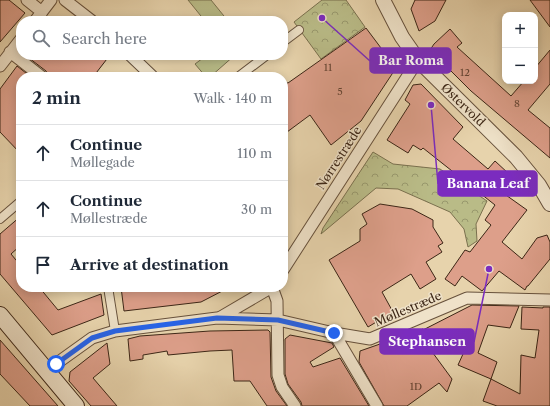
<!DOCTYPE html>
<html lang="en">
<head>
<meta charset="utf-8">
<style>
	:root { --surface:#fff; --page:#f6f6f7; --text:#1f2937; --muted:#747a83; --line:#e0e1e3 }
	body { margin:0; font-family:"Libre Caslon Text",serif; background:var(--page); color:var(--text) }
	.controls { position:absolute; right:12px; top:12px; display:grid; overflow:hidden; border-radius:8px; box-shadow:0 2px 10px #0003 }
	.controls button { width:36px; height:36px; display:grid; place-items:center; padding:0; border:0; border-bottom:1px solid var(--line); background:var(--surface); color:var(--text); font:20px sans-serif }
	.stop { position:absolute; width:12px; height:12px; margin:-9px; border:3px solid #2563eb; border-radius:50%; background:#fff }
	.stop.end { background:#2563eb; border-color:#fff; box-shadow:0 1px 4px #0008 }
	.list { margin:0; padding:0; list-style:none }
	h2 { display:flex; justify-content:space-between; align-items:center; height:52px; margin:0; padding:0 16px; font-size:17px }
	h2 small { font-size:13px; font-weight:400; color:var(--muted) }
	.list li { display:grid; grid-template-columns:26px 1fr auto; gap:12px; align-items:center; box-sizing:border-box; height:56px; padding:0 16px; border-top:1px solid var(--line) }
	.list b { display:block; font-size:15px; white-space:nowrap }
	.list p { margin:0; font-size:13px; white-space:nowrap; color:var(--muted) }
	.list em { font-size:13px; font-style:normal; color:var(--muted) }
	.icon { flex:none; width:22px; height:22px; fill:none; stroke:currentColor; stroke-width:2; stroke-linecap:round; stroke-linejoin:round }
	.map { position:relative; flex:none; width:550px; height:406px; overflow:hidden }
	.search { position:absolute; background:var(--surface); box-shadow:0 2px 10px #0003; left:16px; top:16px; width:272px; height:44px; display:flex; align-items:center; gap:10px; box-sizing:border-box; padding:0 14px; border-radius:16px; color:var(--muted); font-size:15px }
	.panel { position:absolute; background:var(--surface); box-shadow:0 2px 10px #0003; left:16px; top:72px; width:272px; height:220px; border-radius:16px }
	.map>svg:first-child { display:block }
</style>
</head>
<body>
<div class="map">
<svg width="550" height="406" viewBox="0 0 550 406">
	<defs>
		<pattern id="forest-crowns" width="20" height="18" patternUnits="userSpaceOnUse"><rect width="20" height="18" fill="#b9bb87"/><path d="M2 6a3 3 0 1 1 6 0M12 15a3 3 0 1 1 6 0" fill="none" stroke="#98986d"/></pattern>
	</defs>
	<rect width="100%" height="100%" fill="#e7d3ac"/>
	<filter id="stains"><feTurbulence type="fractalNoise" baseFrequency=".005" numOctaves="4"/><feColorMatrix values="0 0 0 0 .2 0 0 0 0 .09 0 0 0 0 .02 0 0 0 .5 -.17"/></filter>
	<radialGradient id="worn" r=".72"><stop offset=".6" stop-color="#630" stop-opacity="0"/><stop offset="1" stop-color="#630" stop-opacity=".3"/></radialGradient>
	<path fill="#b9bb87" stroke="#7a704e" d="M188 0H211L228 21H205Z
		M207 55H235L210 77H206L195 64Z"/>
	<path fill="url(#forest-crowns)" stroke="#7a704e" d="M322 0H346L365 27 321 59 294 22Z
		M373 152 393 164 440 169 487 201 476 224 477 241 468 247 464 229 450 212 398 189 376 188 321 234 323 228Z"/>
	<path fill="#dd9f8a" stroke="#3c2616" d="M0 0H9L25 13 0 42Z
		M415 0H446L435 21 419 31 411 9Z
		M530 0H550V27Z
		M366 28 396 68 361 121 331 145 310 115 283 135V82L288 83Z
		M450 29 462 43 457 47 511 96 524 81H535V68L550 50V84L528 110 550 128V158L471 91 430 50 434 44Z
		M25 55H110L93 77H49L46 71Z
		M17 66 31 77H21V154L0 132V89Z
		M421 84 463 127 453 139 488 169 495 161 509 174 496 188 527 210 502 242 522 259 537 238 547 235 550 242V259L528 286H527L525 290 499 271 482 291 462 276 455 286 445 279 465 250 470 252 491 225 485 220 495 205 423 148 421 150 413 145 408 153 387 140 410 104 405 100 413 85Z
		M380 204 412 209 433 220V227L443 243 438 246 442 252 426 262 436 279 420 289 411 274 382 292 393 312 368 327 329 260 360 241V229L367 224 362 214Z
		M21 216V245L11 254 21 266V287H39L58 310 101 294 104 315 52 335 0 274V234Z
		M121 287H230L201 302 124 311Z
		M472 305 519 306 510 328 488 325 478 353 497 362 491 379 458 365 473 332 443 343 430 349 452 379 447 392 439 383 407 406H384L359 362 360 351 423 329 421 331Z
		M522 307 543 308V307H550V406H497L483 401 491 379 520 394 521 355 535 358 539 330 521 329Z
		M268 330 270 332 271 377 276 391 287 406H267L250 381H234L232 350 210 351 168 355 167 351 143 355V359L130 361 128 339 140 336 210 331Z
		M290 335 332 343 334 347 310 362 313 367 340 358 369 406H302L301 402 288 384 285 374V339Z
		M0 340 58 406H30L0 374Z
		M107 343 110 364 93 378 117 406H91L69 381 70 372Z"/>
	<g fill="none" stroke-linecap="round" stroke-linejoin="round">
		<g stroke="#67513c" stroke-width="10">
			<path id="pedestrian" d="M283 42 299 30
				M238 77 267 55
				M0 219 21 201
				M108 287 115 331"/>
		</g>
		<g stroke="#67513c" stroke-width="13">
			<path id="minor" d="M27 0 42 12
				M65 0 92 21
				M35 21 51 0
				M10 52 42 77
				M130 55 153 77
				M0 66 21 39
				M283 270 418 60
				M272 287 277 301 278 375 282 387 295 406
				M219 318 272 287
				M334 333 377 406
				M46 371 92 338 115 331 217 318 278 320 334 333 370 339 467 298 550 300"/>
		</g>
		<g stroke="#67513c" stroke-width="16">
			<path id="tertiary" d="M383 0 402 37 418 60 516 157 539 185 550 204"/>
		</g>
		<g stroke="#3c2616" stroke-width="18">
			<path id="secondary" d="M0 315 76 406"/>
		</g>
		<use href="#pedestrian" stroke="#efe2c9" stroke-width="8"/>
		<use href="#minor" stroke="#efe2c9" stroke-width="11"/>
		<use href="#tertiary" stroke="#efe2c9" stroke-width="14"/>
		<use href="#secondary" stroke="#efe2c9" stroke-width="16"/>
	</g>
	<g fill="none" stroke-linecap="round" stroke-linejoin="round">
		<path stroke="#2563eb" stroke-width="5" d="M56 364 92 338 115 331 217 318 278 320 334 333"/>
	</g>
	<g text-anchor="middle" stroke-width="3" stroke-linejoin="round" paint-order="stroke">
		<g font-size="10" fill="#644433">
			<text x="328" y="71">11</text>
			<text x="465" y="76">12</text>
			<text x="340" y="95">5</text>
			<text x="517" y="107">8</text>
			<text x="416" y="390">1D</text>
		</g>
		<g font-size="12" fill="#3c2616" stroke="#efe2c9">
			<text transform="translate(463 105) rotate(44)" y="4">Østervold</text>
			<text transform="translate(339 158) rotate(-57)" y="4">Nørrestræde</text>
			<text transform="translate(408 309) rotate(-23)" y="4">Møllestræde</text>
		</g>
	</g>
	<path fill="none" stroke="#7b2cbf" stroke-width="1.5" d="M322 18L370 61M431 105L438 184M489 269L474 342"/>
	<g fill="#7b2cbf" stroke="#efe2c9" stroke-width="1.5">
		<circle cx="322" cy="18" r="4"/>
		<circle cx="431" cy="105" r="4"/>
		<circle cx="489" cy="269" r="4"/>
	</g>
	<g fill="#7b2cbf" stroke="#7b2cbf" stroke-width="1.5">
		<rect x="370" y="48" width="81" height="25" rx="4"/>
		<rect x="438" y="171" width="99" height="25" rx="4"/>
		<rect x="380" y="329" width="94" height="25" rx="4"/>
	</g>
	<g font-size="13" text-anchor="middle" font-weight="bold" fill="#fff">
		<text x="411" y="65">Bar Roma</text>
		<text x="488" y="188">Banana Leaf</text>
		<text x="427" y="346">Stephansen</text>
	</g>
	<rect width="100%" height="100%" filter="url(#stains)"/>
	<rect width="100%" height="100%" fill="url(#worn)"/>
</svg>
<div class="controls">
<button>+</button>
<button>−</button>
</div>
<div class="stop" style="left:56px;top:364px"></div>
<div class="stop end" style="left:334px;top:333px"></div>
<div class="search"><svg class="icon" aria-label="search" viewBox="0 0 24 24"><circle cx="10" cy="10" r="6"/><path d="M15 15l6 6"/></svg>Search here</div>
<section class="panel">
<h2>2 min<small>Walk · 140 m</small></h2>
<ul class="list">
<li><svg class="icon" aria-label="ahead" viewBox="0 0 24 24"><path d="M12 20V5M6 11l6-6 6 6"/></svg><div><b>Continue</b><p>Møllegade</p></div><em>110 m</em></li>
<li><svg class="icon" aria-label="ahead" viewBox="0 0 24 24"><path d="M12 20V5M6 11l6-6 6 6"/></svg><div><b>Continue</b><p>Møllestræde</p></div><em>30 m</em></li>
<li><svg class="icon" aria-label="arrive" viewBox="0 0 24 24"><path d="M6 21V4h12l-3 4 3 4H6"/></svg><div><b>Arrive at destination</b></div></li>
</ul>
</section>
</div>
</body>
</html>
